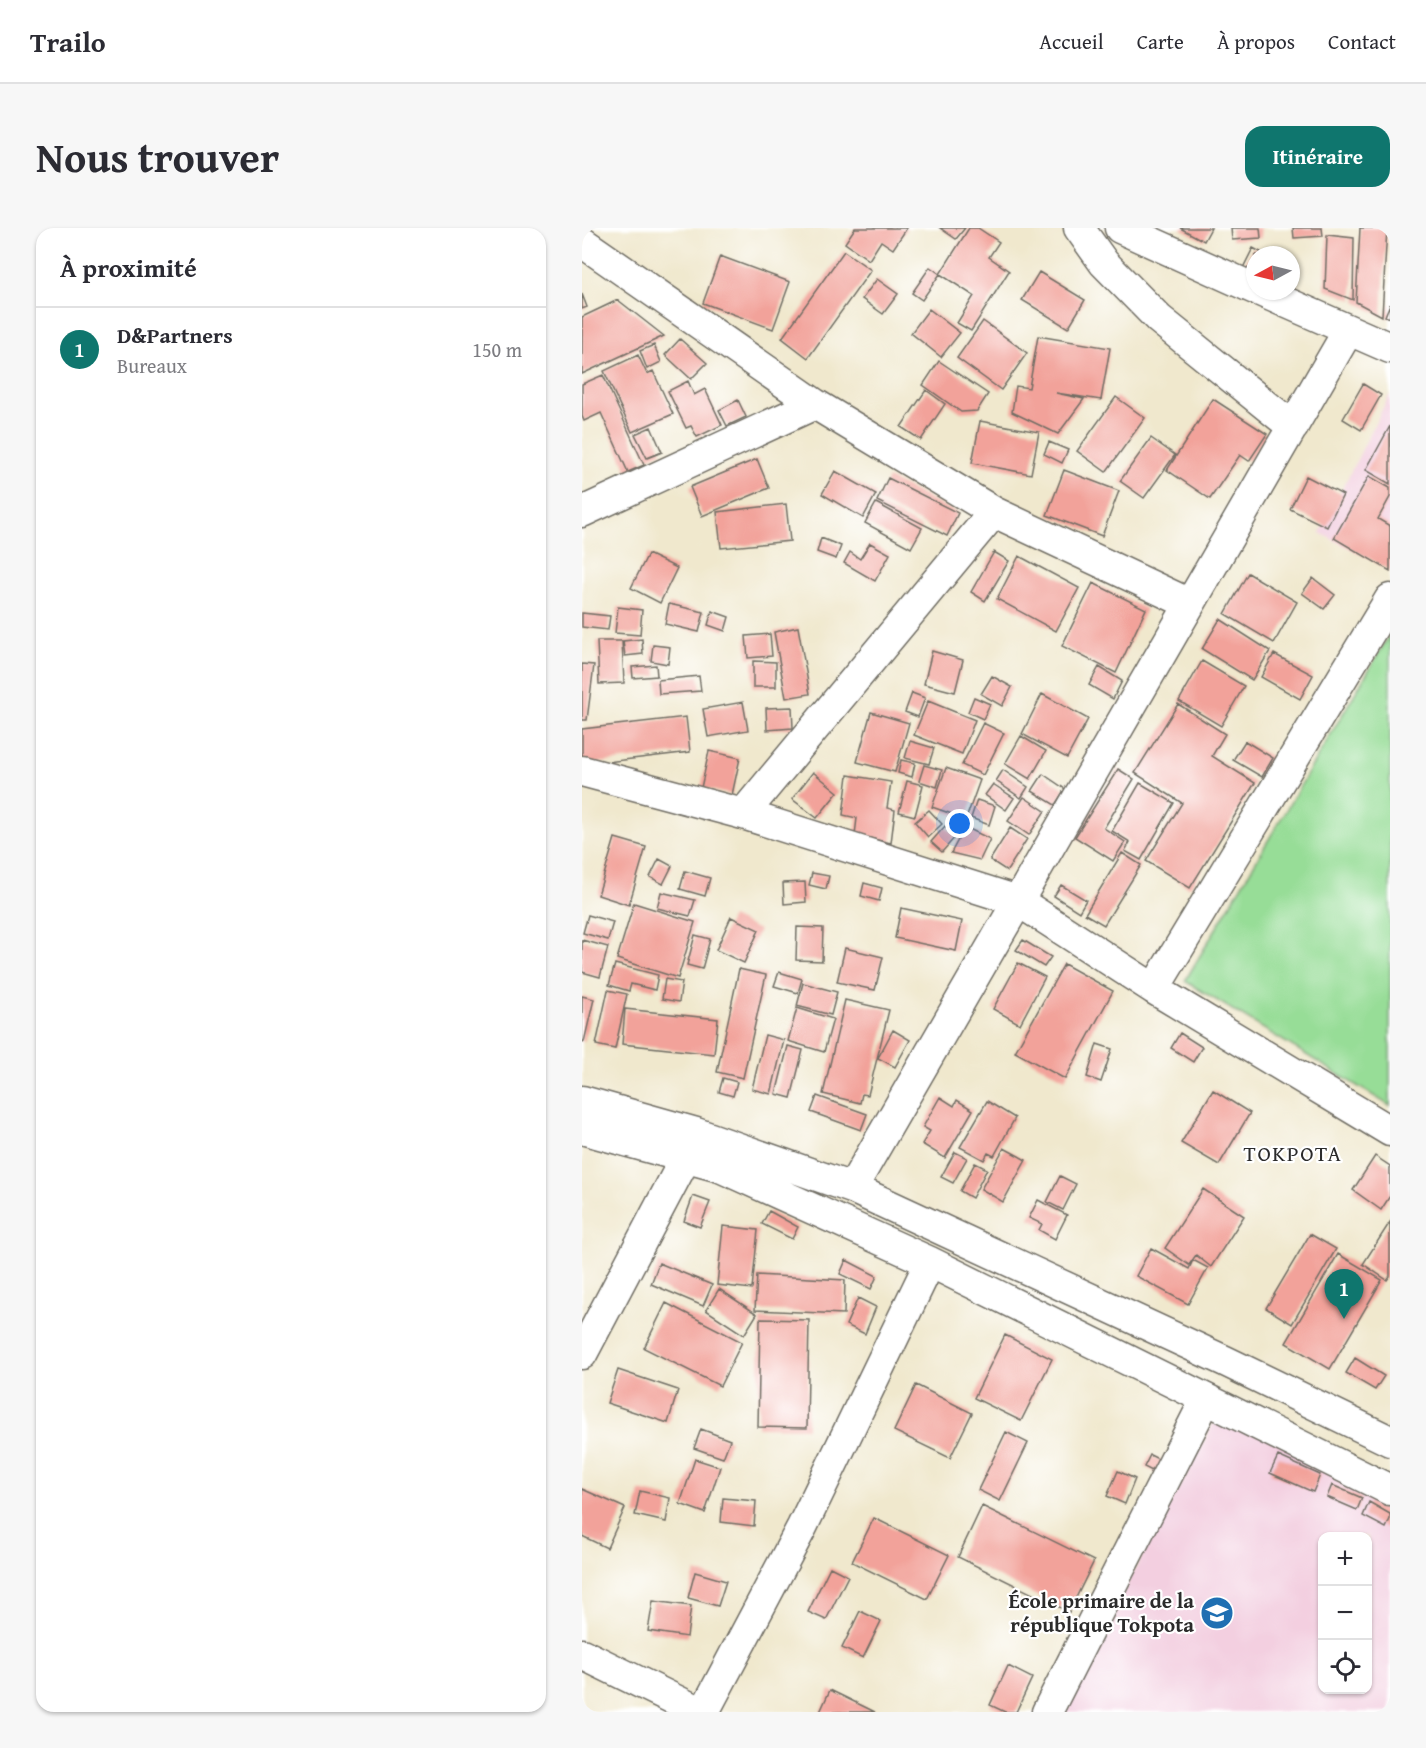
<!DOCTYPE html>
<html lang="fr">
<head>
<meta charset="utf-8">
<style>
	:root { --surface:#fff; --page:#f7f7f7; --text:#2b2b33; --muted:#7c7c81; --line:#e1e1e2; --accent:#0f766e }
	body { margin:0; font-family:"Gentium Book Plus",serif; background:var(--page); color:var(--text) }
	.controls { position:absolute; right:18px; bottom:18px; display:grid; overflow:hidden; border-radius:12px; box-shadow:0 2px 4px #0004 }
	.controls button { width:54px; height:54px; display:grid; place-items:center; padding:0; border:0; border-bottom:2px solid var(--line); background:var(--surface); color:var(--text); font:30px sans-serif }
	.compass { position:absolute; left:664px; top:18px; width:54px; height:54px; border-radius:50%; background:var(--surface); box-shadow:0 2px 4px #0004; rotate:263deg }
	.you { position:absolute; left:378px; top:596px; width:21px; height:21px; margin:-15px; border:4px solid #fff; border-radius:50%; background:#1a73e8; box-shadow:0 0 0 9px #1a73e833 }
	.badge { display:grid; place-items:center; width:39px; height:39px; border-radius:50%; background:var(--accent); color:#fff; font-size:20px; font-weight:700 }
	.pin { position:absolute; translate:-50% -50px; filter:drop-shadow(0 2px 3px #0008) }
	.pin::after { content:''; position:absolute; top:32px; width:21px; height:18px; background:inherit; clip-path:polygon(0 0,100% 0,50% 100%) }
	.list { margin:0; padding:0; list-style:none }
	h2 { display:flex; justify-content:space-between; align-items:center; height:78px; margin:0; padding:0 24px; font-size:26px }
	h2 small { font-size:20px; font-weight:400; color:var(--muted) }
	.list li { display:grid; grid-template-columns:39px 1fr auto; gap:18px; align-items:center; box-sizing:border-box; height:84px; padding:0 24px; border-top:2px solid var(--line) }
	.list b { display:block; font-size:22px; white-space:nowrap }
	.list p { margin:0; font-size:20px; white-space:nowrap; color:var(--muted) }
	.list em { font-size:20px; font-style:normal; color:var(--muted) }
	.icon { flex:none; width:33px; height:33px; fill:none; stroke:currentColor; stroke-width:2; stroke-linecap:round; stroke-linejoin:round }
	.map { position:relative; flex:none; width:808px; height:1484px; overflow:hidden; border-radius:18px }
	header { display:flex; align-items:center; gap:36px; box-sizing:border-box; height:84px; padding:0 30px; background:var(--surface); border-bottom:2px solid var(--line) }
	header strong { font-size:28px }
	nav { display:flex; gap:33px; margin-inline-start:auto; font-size:21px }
	.intro { display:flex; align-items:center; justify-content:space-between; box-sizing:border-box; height:144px; padding:0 36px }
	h1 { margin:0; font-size:42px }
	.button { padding:15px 27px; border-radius:18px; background:var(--accent); color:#fff; font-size:21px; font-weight:700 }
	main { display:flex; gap:36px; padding:0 36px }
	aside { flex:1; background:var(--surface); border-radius:18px; box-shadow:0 2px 4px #0004 }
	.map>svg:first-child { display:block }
</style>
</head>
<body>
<header>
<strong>Trailo</strong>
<nav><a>Accueil</a><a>Carte</a><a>À propos</a><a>Contact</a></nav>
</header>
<div class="intro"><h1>Nous trouver</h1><a class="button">Itinéraire</a></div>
<main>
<aside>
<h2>À proximité<small></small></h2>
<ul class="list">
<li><span class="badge">1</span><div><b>D&amp;Partners</b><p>Bureaux</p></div><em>150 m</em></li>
</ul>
</aside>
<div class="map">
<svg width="808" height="1484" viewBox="0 0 808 1484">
	<rect width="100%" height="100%" fill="#fff"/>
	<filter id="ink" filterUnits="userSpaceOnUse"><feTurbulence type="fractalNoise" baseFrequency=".0167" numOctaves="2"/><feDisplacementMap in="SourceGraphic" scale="12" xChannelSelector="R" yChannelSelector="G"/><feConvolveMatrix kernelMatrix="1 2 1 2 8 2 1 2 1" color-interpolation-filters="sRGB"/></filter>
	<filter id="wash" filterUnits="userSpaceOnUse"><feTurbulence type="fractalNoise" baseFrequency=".008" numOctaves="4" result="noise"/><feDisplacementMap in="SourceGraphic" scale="24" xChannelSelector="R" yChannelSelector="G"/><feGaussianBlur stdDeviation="1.35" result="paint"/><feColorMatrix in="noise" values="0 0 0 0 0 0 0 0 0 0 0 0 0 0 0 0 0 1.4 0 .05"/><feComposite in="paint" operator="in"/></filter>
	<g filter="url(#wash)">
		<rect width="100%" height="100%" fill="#f0e8cd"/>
		<path fill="#f3cfe0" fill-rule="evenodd" d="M808 166V341L738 305Z
			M638 1183 808 1274V1484H476ZM740 1308H786V1462H740Z"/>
		<path fill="#97dd97" stroke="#618461" stroke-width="1.5" d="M808 406V878L603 753Z"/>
		<g id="blocks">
			<path fill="#f2a29a" d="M273 0H325L311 21 299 13 287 32 263 15Z
				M358 0H383L374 11Z
				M387 0H396L417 14 407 29 427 43 389 103 375 95 392 68 358 46Z
				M598 0H629L622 13Z
				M649 0H678L679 10 650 12Z
				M711 0H740L741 8 712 10Z
				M778 0H805L800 88 774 74Z
				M745 7 772 10 771 72 743 61Z
				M671 20 684 27H673V47L661 40Z
				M262 23 289 42 226 130 200 110Z
				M138 28 208 54 191 101 121 75Z
				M348 39 358 46 340 72 330 65Z
				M457 44 503 72 486 100 440 72Z
				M295 51 316 66 301 86 280 71Z
				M0 66 5 79 0 81Z
				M36 72 82 108 0 146V89Z
				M808 76V90L803 88Z
				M347 81 378 105 359 129 329 105Z
				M401 93 445 125 419 162 375 130Z
				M456 108 528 120 519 172 474 165 502 171 476 206 430 184 434 158 447 160Z
				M98 111 125 135 109 151 83 127Z
				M72 117 79 134 65 141 58 123Z
				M56 127 65 146 71 143 91 186 50 204 22 143Z
				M357 133 406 166 395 183 379 184 341 157Z
				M21 147 62 237 46 244 19 185 2 193 0 188V156Z
				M106 153 112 167 123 161 140 197 115 209 109 198 104 200 86 163Z
				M781 156 799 167 779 202 761 191Z
				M344 162 363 176 339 212 319 199Z
				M534 169 563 190 524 244 495 223Z
				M631 171 685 206 667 233 658 227 628 271 585 242Z
				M156 172 164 189 145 198 137 182Z
				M398 193 457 204 449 246 390 235Z
				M808 198V256L784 242Z
				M69 199 80 224 65 230 53 206Z
				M569 210 593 227 562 270 538 253Z
				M467 214 486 222 480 235 462 226Z
				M175 231 187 260 120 288 108 259Z
				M482 242 537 263 520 308 465 287Z
				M253 243 294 266 281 290 240 266Z
				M724 248 761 267 745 299 708 281Z
				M787 248 808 260V269L796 291 808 298V343L752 310Z
				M306 250 376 285 365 308 295 273Z
				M294 275 340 300 329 320 283 295Z
				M204 276 208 313 139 320 135 284Z
				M239 310 259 318 254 331 235 324Z
				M288 315 308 326 293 353 262 335 268 324 278 331Z
				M412 324 427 333 403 373 389 364Z
				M66 326 95 340 78 375 49 360Z
				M437 328 497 360 474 403 415 371Z
				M666 345 715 374 692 415 643 386Z
				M731 350 753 367 742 381 720 365Z
				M511 355 564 381 534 445 480 418Z
				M87 376 122 384 117 404 83 396Z
				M36 379 60 382 58 407 33 405Z
				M130 383 147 389 143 403 126 397Z
				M0 385 28 388 26 402 0 399Z
				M638 391 688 423 670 452 620 421Z
				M216 399 228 466 204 470 192 404Z
				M188 406 190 428 166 430 164 408Z
				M60 411 61 426 43 428 41 413Z
				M15 413H40L42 455 17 456Z
				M71 417 88 419 86 436 69 433Z
				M350 423 381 432 373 464 342 456Z
				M692 426 731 447 718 471 679 449Z
				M171 433 194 434V459H171Z
				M620 433 662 458 639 498 597 473Z
				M0 436 12 437 5 492H0Z
				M74 437 75 448 51 450 50 439Z
				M517 439 540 453 531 471 507 457Z
				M117 448 119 463 77 466 76 452Z
				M410 448 430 459 420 478 399 466Z
				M330 465 343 470 336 489 323 484Z
				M460 466 506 491 485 530 440 506Z
				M392 469 408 476 401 491 386 484Z
				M346 473 393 492 380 526 332 507Z
				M161 474 166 502 126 509 121 481Z
				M596 476 643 506 630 528 673 555 608 660 564 633 600 575 553 545Z
				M210 479 211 500 185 502 184 480Z
				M289 484 327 495 313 544 275 534Z
				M104 489 108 524 0 537V501Z
				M401 495 422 505 401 547 380 537Z
				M439 508 464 523 448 551 423 536Z
				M328 513 352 520 347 536 323 530Z
				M663 513 691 530 680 549 651 532Z
				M127 523 158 530 150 567 119 560Z
				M319 532 333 535 330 549 316 545Z
				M342 537 360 542 355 559 337 553Z
				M364 540 398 552 384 591 350 579Z
				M536 541 552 551 522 600 543 614 531 633 493 609Z
				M421 542 446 559 439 570 414 553Z
				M231 544 256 564 235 590 210 571Z
				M461 546 483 561 473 577 450 563Z
				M266 547 309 554 305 580 313 582 309 615 273 607 275 590 261 587Z
				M325 553 341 557 333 588 317 584Z
				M558 555 592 575 559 632 543 623 548 614 530 603Z
				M411 556 432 570 424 582 403 567Z
				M442 569 463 583 447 607 426 593Z
				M395 572 413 578 407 597 389 590Z
				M347 582 360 596 346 609 333 594Z
				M363 598 374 608 360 624 349 614Z
				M383 599 408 611 398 632 369 625Z
				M428 600 445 611 425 643 408 632Z
				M33 610 64 619 47 677 16 667Z
				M540 625 559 637 522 697 503 686Z
				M77 631 90 638 81 656 68 649Z
				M103 643 128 650 123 668 98 661Z
				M230 645 247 648 244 661 227 657Z
				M223 654 224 674 202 676 201 655Z
				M282 655 300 660 297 673 279 668Z
				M479 657 504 672 497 684 472 668Z
				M79 664 113 672 108 688 75 680Z
				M52 675 113 694 96 750 35 731Z
				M319 680 380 693 374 723 313 710Z
				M6 687 31 694 26 712 1 705Z
				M149 689 177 702 162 735 134 722Z
				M215 699 241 700 240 733 214 732Z
				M113 707 128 711 120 741 105 737Z
				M0 712 26 719 18 749 0 744Z
				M441 712 469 729 462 739 434 722Z
				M263 720 301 729 293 762 255 754Z
				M436 735 463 749 438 796 411 781Z
				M33 736 76 747 73 762 49 756 47 763 27 757Z
				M482 736 531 763 483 851 433 824Z
				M157 741 184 747 161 850 135 844Z
				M197 744 220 751 216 765 192 758Z
				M83 751 100 754 97 774 80 771Z
				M221 755 255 764 249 787 215 778Z
				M26 762 45 766 33 821 14 817Z
				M0 768 12 771 2 814 0 813Z
				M263 772 307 782 286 867 280 866 278 875 241 866Z
				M215 780 251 791 242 824 206 813Z
				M43 781 136 791 132 826 40 816Z
				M311 802 328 812 313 839 296 830Z
				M598 805 620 819 611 834 589 820Z
				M183 807 202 812 189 866 170 861Z
				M515 816 530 821 519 854 505 849Z
				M206 818 221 822 209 870 194 866Z
				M141 850 155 854 151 868 137 864Z
				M631 862 668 885 637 937 599 915Z
				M235 868 285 886 279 902 229 884Z
				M358 869 372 878 375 872 391 882 363 930 340 916 348 903 341 899Z
				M405 873 433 890 412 928 406 925 402 932 378 919Z
				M422 920 444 932 421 974 399 961Z
				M373 924 385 930 371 955 359 949Z
				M793 928 808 938V968L799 982 771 962Z
				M393 935 405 941 390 970 378 963Z
				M478 948 494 956 481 982 465 974Z
				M621 961 662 988 629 1039 614 1027 607 1037 583 1020Z
				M111 968 128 974 118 999 102 993Z
				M456 972 485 987 473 1011 457 1002 460 996 447 990Z
				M187 983 216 999 210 1011 180 996Z
				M808 994V1048L805 1052 781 1036Z
				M141 998 176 1002 170 1061 135 1057Z
				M728 1006 754 1021 710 1096 684 1080Z
				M569 1020 607 1041 611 1032 626 1040 606 1076 554 1048Z
				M756 1026 800 1052 748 1141 704 1115Z
				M264 1032 295 1048 289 1061 258 1046Z
				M77 1035 130 1057 121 1078 69 1056Z
				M175 1047 263 1052 262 1086 173 1082Z
				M137 1061 175 1086 162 1107 124 1082Z
				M276 1070 294 1079 283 1106 264 1097Z
				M84 1075 160 1114 138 1158 62 1120Z
				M178 1091 227 1092 225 1200 176 1199Z
				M423 1107 470 1131 439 1193 392 1170Z
				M773 1130 802 1148 793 1162 764 1145Z
				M36 1142 96 1162 86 1195 25 1175Z
				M334 1157 390 1185 368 1230 312 1203Z
				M119 1201 148 1212 141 1230 112 1220Z
				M424 1204 446 1215 418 1273 396 1262Z
				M568 1227 582 1234 576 1246 562 1239Z
				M696 1228 738 1247 731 1264 688 1245Z
				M113 1231 138 1239 123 1285 98 1276Z
				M536 1243 553 1251 543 1276 525 1268Z
				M750 1257 780 1270 775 1282 745 1269Z
				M0 1261 43 1280 25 1320 0 1308Z
				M58 1263 88 1270 84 1294 53 1287Z
				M141 1270 174 1273 172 1298 139 1294Z
				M787 1274 808 1286V1291L804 1300 781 1288Z
				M400 1278 512 1333 487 1384 376 1329Z
				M292 1290 367 1327 345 1371 270 1334Z
				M248 1339 266 1348 244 1392 226 1384Z
				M113 1344 144 1353 136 1378 106 1370Z
				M71 1373 109 1378 105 1409 66 1403Z
				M278 1383 299 1393 281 1430 260 1420Z
				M426 1438 450 1450 434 1484H423L408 1477Z
				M248 1462 293 1484H238Z"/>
		</g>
	</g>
	<g filter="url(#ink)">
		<use href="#blocks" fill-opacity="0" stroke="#706d64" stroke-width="1.5"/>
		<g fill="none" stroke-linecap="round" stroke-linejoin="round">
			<g stroke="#706d64" stroke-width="33">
				<path id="minor" d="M497 0 522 35 577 91 711 199
					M538 0 673 61
					M0 14 233 176 412 284 608 376
					M678 63 808 120
					M0 284 233 176
					M0 543 161 586 436 673 572 761 808 903
					M161 586 412 284
					M572 761 808 371
					M0 873 114 905 270 960 643 1133 808 1213
					M0 901 138 939 348 1034 808 1262
					M270 960 766 103
					M0 1126 104 929
					M0 1426 118 1484
					M122 1484 220 1299 348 1034
					M465 1484 624 1171"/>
			</g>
			<use href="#minor" stroke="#fff" stroke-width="30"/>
		</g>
	</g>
	<defs>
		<g id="school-disc" transform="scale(1.725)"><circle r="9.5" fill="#1f6fb2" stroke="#fff"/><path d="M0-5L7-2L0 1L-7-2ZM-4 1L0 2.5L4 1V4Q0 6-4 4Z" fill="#fff"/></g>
	</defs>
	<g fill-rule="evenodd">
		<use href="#school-disc" x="635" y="1385"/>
	</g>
	<g text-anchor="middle" stroke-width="4.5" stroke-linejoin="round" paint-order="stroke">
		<g font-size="21" font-weight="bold" fill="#2b2b2b" stroke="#fff" text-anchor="end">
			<text x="612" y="1380">École primaire de la<tspan x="612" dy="24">république Tokpota</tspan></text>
		</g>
		<g font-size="22" letter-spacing="1.5" fill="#2b2b2b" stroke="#fff">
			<text x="711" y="933">TOKPOTA</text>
		</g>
	</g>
</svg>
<div class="controls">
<button>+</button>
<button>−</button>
<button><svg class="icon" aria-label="locate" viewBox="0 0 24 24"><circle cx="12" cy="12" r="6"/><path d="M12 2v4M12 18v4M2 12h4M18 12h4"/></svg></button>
</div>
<svg class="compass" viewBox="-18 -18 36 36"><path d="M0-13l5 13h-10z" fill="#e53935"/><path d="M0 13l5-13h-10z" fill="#7c7c81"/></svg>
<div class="you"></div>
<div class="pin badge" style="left:762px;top:1091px">1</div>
</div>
</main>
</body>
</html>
